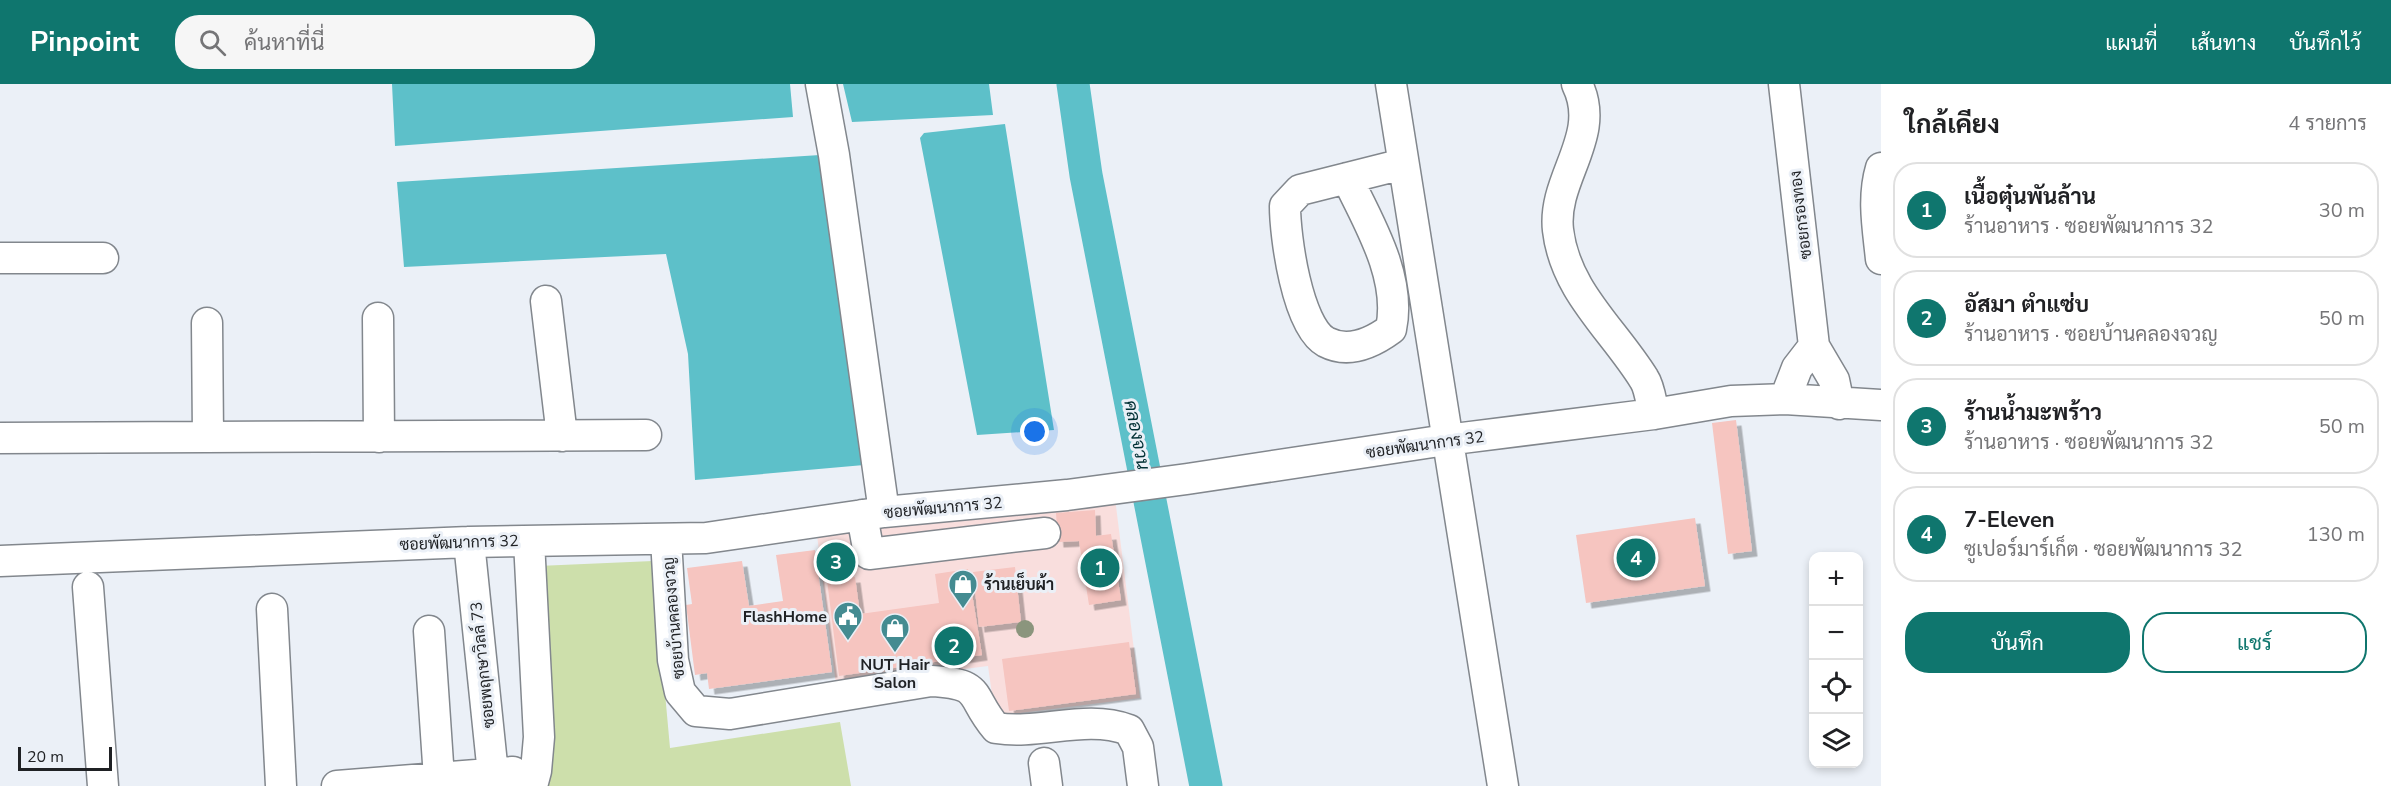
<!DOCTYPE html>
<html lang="th">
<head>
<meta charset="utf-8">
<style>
	:root { --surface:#fff; --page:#f6f6f6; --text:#202124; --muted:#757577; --line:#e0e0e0; --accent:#0f766e }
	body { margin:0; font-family:"Nunito Sans",Sarabun,sans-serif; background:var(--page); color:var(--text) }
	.controls { position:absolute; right:18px; bottom:18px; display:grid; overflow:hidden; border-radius:12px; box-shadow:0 3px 9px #0003 }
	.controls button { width:54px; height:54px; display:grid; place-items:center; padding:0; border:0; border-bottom:2px solid var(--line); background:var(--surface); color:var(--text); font:30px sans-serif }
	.scale { position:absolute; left:18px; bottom:15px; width:94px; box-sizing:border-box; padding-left:6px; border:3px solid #1f2124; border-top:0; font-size:16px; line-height:21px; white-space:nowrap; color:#1f2124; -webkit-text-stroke:4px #ebf0f7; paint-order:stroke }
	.you { position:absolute; left:1035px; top:348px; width:21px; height:21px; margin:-15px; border:4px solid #fff; border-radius:50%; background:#1a73e8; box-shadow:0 0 0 9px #1a73e833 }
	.badge { display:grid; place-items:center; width:39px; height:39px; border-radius:50%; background:var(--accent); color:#fff; font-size:20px; font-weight:700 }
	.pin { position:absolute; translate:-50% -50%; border:3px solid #fff; box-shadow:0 2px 6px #0006 }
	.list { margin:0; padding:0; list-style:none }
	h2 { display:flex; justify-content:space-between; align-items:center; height:78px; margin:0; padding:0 24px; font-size:26px }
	h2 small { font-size:20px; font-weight:400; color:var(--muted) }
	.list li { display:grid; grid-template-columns:39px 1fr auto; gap:18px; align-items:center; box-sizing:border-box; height:96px; margin:0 12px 12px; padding:0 12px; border:2px solid var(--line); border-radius:24px }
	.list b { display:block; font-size:22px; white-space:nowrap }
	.list p { margin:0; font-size:20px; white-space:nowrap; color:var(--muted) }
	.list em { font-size:20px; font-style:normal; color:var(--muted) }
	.actions { display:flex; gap:12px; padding:18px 24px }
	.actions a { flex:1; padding:14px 0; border:2px solid var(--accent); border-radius:24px; text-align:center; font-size:21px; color:var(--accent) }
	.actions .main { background:var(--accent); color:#fff }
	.icon { flex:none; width:33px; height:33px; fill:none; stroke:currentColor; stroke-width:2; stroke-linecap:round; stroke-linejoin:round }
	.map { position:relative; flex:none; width:1881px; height:702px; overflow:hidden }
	header { display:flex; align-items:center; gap:36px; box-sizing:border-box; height:84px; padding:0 30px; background:var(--accent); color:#fff }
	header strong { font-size:28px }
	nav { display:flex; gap:33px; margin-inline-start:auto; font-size:21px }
	.search { width:420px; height:54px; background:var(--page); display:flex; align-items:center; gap:15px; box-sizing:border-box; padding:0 21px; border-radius:24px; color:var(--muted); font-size:22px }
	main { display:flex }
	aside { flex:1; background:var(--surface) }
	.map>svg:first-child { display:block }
</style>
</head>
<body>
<header>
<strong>Pinpoint</strong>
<div class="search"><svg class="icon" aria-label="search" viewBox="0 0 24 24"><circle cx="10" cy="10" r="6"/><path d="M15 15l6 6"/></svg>ค้นหาที่นี่</div>
<nav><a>แผนที่</a><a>เส้นทาง</a><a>บันทึกไว้</a></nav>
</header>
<main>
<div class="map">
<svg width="1881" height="702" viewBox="0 0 1881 702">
	<defs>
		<filter id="shadow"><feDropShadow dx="5.5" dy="5.5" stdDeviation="0" flood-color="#0004"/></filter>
	</defs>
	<rect width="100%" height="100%" fill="#ebf0f7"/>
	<path fill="#f9dedd" d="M1115 414 1140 614 995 632 988 582 836 601 817 451Z"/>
	<path fill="#cddfab" d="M653 477 670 664 840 638 851 702H547L538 482Z"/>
	<path fill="#5dc0c9" d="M392 0H790L793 33 395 62Z
		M843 0H989L993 31 852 38Z
		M1005 40 1054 346 977 351 920 54 924 49Z
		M820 71 864 381 695 396 688 270 666 170 404 183 397 98Z"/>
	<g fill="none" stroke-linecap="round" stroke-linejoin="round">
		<path stroke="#5dc0c9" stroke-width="33" d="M1073 0 1086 91 1206 702"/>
	</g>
	<path fill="#f6c5c0" filter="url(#shadow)" d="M1736 336 1752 467 1728 470 1712 339Z
		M1095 426 1096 452 1111 450 1121 516 1089 521 1079 457 1058 458 1056 429Z
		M1695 434 1705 502 1586 519 1576 451Z
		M815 466 832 588 709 605 707 589 695 591 686 521 692 520 687 484 742 477 749 522 783 517 776 471Z
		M1015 483 1021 538 979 543 973 488Z
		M968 485 982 571 839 592 827 496 855 493 860 530 939 519 935 490Z
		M1129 558 1136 610 1009 627 1002 575Z"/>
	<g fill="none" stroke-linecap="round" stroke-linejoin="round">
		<g stroke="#82878d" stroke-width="33">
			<path id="minor" d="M821 0 834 71 884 428
				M1391 0 1503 702
				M1577 0C1603 52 1552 94 1558 146 1565 207 1613 245 1644 295 1650 304 1651 319 1654 330
				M1784 0 1814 262 1834 296 1839 320
				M1881 84C1872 114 1878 145 1881 175
				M1347 94C1369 139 1402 194 1391 245 1372 259 1349 270 1326 258 1297 242 1285 152 1285 122L1300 106 1403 80
				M0 174H103
				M546 217 562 352
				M378 234 379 353
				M207 239 208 353
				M1785 315 1797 284 1814 262
				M0 354 646 351
				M862 431 869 470 1045 449
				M666 455 673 576 680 608 696 627 730 630 931 597C985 600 968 611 996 644 1041 651 1085 630 1129 646L1138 663 1143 702
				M529 457 539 653 536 687 532 702
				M469 458 493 690 500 702
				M0 477 469 458 706 454 884 428 1067 411 1187 395 1446 356 1654 330 1731 317 1785 315 1881 321
				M88 503 103 702
				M272 525 281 702
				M429 547 439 694
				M1044 679 1047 702
				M337 702 513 688"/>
		</g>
		<use href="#minor" stroke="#fff" stroke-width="30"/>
	</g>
	<circle fill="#8b957d" cx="1025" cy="545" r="9"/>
	<defs>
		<g id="shop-pin" transform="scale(1.5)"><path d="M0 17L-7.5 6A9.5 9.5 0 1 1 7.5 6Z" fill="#448b91" stroke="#ebf0f7"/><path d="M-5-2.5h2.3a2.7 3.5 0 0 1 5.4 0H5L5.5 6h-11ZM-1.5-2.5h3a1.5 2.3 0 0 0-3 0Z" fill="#fff"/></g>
		<g id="civic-pin" transform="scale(1.5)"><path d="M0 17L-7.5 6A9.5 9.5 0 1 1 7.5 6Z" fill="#448b91" stroke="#ebf0f7"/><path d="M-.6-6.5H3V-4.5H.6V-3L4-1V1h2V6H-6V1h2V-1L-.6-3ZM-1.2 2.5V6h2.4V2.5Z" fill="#fff"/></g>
	</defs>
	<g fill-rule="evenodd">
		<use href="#shop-pin" x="963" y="500"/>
		<use href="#civic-pin" x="848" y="532"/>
		<use href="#shop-pin" x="895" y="544"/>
	</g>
	<g text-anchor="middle" stroke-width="6" stroke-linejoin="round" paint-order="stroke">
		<g font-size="16" fill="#1f2124" stroke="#ebf0f7">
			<text transform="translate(1800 131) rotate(-97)" y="6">ซอยกรองทอง</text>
			<text transform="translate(1425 360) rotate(-8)" y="6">ซอยพัฒนาการ 32</text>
			<text transform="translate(943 423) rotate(-5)" y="6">ซอยพัฒนาการ 32</text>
			<text transform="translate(459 458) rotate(-2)" y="6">ซอยพัฒนาการ 32</text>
			<text transform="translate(673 534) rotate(-95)" y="6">ซอยบ้านคลองจวญ</text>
			<text transform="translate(482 581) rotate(-96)" y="6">ซอยพฤกษาวิลล์ 73</text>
		</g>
		<g font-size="16" font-weight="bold" fill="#1f2124" stroke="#ebf0f7" text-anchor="start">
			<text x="984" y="506">ร้านเย็บผ้า</text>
			<text x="827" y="538" text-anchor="end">FlashHome</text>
			<text x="895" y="586" text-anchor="middle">NUT Hair<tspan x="895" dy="18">Salon</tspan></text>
		</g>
		<g font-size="18" font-style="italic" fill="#003034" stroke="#ebf0f7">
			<text transform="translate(1137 351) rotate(79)" y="6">คลองจวน</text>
		</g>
	</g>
</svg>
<div class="controls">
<button>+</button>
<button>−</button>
<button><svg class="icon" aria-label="locate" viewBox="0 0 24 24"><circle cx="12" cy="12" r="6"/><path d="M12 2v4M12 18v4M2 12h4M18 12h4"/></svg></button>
<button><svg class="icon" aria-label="layers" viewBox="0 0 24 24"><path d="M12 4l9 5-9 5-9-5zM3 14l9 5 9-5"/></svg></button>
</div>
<div class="scale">20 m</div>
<div class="you"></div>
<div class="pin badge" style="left:1100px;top:484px">1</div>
<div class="pin badge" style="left:954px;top:562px">2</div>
<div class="pin badge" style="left:836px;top:478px">3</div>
<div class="pin badge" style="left:1636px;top:474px">4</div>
</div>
<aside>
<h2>ใกล้เคียง<small>4 รายการ</small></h2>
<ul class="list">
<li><span class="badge">1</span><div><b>เนื้อตุ๋นพันล้าน</b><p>ร้านอาหาร · ซอยพัฒนาการ 32</p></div><em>30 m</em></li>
<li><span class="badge">2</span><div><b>อัสมา ตำแซ่บ</b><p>ร้านอาหาร · ซอยบ้านคลองจวญ</p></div><em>50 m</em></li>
<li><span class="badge">3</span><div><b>ร้านน้ำมะพร้าว</b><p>ร้านอาหาร · ซอยพัฒนาการ 32</p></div><em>50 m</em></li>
<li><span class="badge">4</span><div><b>7-Eleven</b><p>ซูเปอร์มาร์เก็ต · ซอยพัฒนาการ 32</p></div><em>130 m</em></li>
</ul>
<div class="actions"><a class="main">บันทึก</a><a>แชร์</a></div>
</aside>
</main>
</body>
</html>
